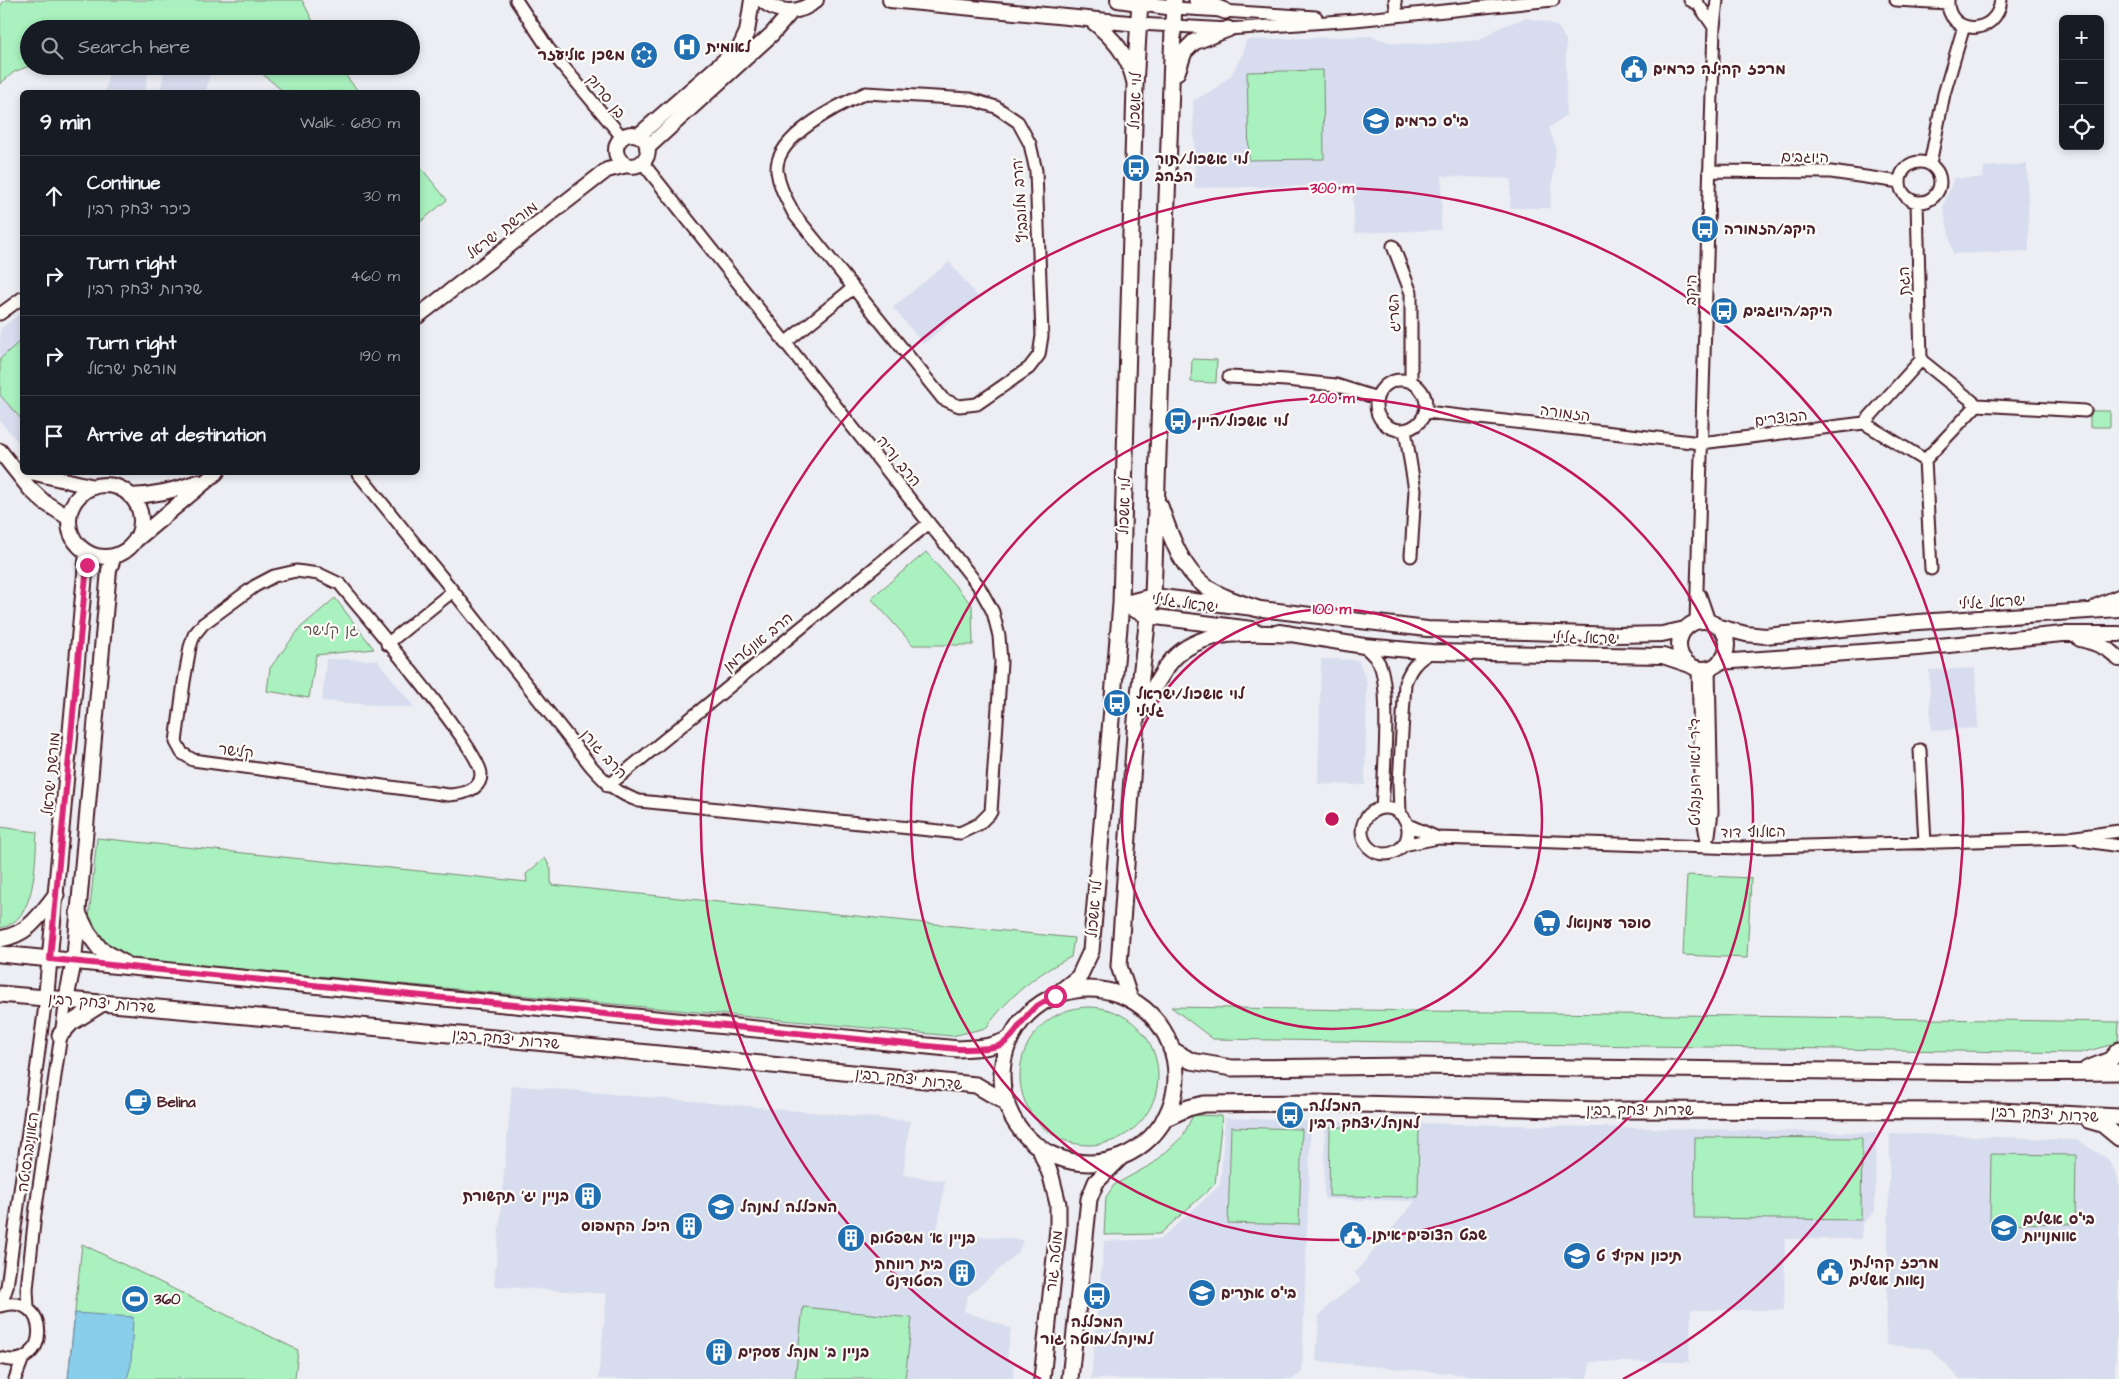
<!DOCTYPE html>
<html lang="en">
<head>
<meta charset="utf-8">
<style>
	:root { --surface:#171b24; --page:#242831; --text:#f1f3f6; --muted:#9ea1a6; --line:#363941 }
	body { margin:0; font-family:"Architects Daughter","Playpen Sans Hebrew",sans-serif; background:var(--page); color:var(--text) }
	.controls { position:absolute; right:15px; top:15px; display:grid; overflow:hidden; border-radius:8px; box-shadow:0 2px 8px #0003 }
	.controls button { width:45px; height:45px; display:grid; place-items:center; padding:0; border:0; border-bottom:1px solid var(--line); background:var(--surface); color:var(--text); font:25px sans-serif }
	.stop { position:absolute; width:15px; height:15px; margin:-11px; border:4px solid #db2777; border-radius:50%; background:#fff }
	.stop.end { background:#db2777; border-color:#fff; box-shadow:0 1px 5px #0008 }
	.list { margin:0; padding:0; list-style:none }
	h2 { display:flex; justify-content:space-between; align-items:center; height:65px; margin:0; padding:0 20px; font-size:21px }
	h2 small { font-size:16px; font-weight:400; color:var(--muted) }
	.list li { display:grid; grid-template-columns:32px 1fr auto; gap:15px; align-items:center; box-sizing:border-box; height:80px; padding:0 20px; border-top:1px solid var(--line) }
	.list b { display:block; font-size:19px; white-space:nowrap }
	.list p { margin:0; font-size:16px; white-space:nowrap; color:var(--muted) }
	.list em { font-size:16px; font-style:normal; color:var(--muted) }
	.icon { flex:none; width:28px; height:28px; fill:none; stroke:currentColor; stroke-width:2; stroke-linecap:round; stroke-linejoin:round }
	.map { position:relative; flex:none; width:2119px; height:1379px; overflow:hidden }
	.search { position:absolute; background:var(--surface); box-shadow:0 2px 8px #0003; left:20px; top:20px; width:400px; height:55px; display:flex; align-items:center; gap:12px; box-sizing:border-box; padding:0 18px; border-radius:28px; color:var(--muted); font-size:19px }
	.panel { position:absolute; background:var(--surface); box-shadow:0 2px 8px #0003; left:20px; top:90px; width:400px; height:385px; border-radius:8px }
	.map>svg:first-child { display:block }
</style>
</head>
<body>
<div class="map">
<svg width="2119" height="1379" viewBox="0 0 2119 1379">
	<rect width="100%" height="100%" fill="#eceef3"/>
	<filter id="ink" filterUnits="userSpaceOnUse"><feTurbulence type="fractalNoise" baseFrequency=".02" numOctaves="2"/><feDisplacementMap in="SourceGraphic" scale="10" xChannelSelector="R" yChannelSelector="G"/><feConvolveMatrix kernelMatrix="1 2 1 2 8 2 1 2 1" color-interpolation-filters="sRGB"/></filter>
	<g filter="url(#ink)">
		<path fill="#d7ddee" d="M1525 18 1547 22 1558 27 1566 40V115L1549 128 1556 148 1550 208H1510L1511 179 1442 176 1441 230 1355 233 1352 185 1195 188 1193 101 1216 88 1231 75 1243 53 1246 40 1370 36 1393 43 1432 44 1480 40 1501 27Z
			M110 66H149L145 92H105Z
			M165 66H211L206 92H160Z
			M2027 164 2029 251 1953 254 1943 207 1954 178H1983L1984 167Z
			M949 262 979 298 923 344 893 307Z
			M22 312V446L0 421V329Z
			M326 659 377 660 415 708 322 701Z
			M1321 659 1358 660 1367 682 1365 785 1318 784Z
			M1975 668 1978 728 1931 731 1929 670Z
			M512 1085 910 1121 903 1175 945 1181 937 1232 1023 1240 1018 1253 967 1297 964 1311 1011 1328 1007 1359 1014 1366 1013 1379H598L607 1294 494 1286Z
			M1225 1118 1311 1121 1302 1372 1293 1379H1091L1104 1241 1161 1239 1220 1185Z
			M1325 1121 1876 1133 1875 1211 1862 1224 1861 1239H1785L1784 1310H1691L1689 1362H1590L1588 1379H1511L1316 1361 1319 1316 1330 1304 1361 1281 1355 1273 1415 1201 1324 1199Z
			M1890 1133 2077 1140 2108 1159 2117 1175 2119 1186V1271L2115 1379H1960L1930 1349 1886 1345Z"/>
		<path fill="#a9f1be" stroke="#7a8874" d="M5 0H302L317 29H29V66L14 72 0 84V6Z
			M253 66H338L359 92H284Z
			M1323 70 1324 159 1249 160 1247 72Z
			M418 164 447 200 418 224Z
			M22 339V420L0 395V359Z
			M1192 359 1217 360 1216 383 1191 382Z
			M2090 411H2110V427H2090Z
			M926 552 972 605 973 645H913L871 598Z
			M335 598 374 649 316 655 309 698 267 691 270 668 300 628Z
			M0 827 37 832C35 861 37 922 0 928Z
			M97 838 527 882 526 874 545 858 551 869V885L1074 938 1071 957C1036 974 1009 996 986 1028L952 1036 136 959 102 941 89 918Z
			M1687 875 1751 878 1747 958 1683 955Z
			M1171 1007 2119 1022 2118 1043 2080 1053 1213 1039Z
			M1020 1076a69 69 0 1 1 138 0a69 69 0 1 1-138 0Z
			M1193 1115 1222 1116 1215 1184 1160 1234 1104 1235 1106 1197 1114 1185 1154 1163 1183 1136Z
			M1231 1127 1302 1129 1299 1225 1228 1223Z
			M1330 1127 1419 1128 1418 1197 1329 1196Z
			M1695 1137 1862 1138 1861 1220 1694 1218Z
			M1991 1154 2076 1155 2075 1224 1990 1223Z
			M82 1244 298 1350 295 1379H68Z
			M803 1307 912 1318 905 1379H795Z"/>
		<path fill="#88cde9" stroke="#6f879d" d="M75 1313 133 1317 131 1365 127 1379H68Z"/>
		<g fill="none" stroke-linecap="round" stroke-linejoin="round">
			<g stroke="#4a1f2b" stroke-width="15">
				<path id="minor" d="M516 0 548 48 622 137
					M1395 0 1397 16
					M1690 0 1698 4 1714 27
					M1896 0 1948 3
					M1948 0C1946 35 1997 38 2001 0
					M1174 8 1316 17
					M1139 24 1228 29 1355 20 1553 0
					M866 93 970 99 996 107 1018 122 1030 144 1036 171 1042 336 1039 355 1029 368 977 404 959 406 943 399 794 214C787 200 779 187 777 171 774 137 840 104 866 93Z
					M1900 182a20 20 0 1 1 40 0a20 20 0 1 1-40 0Z
					M1930 164 1944 94 1964 26
					M1709 171 1831 172 1900 182
					M1917 202 1921 360
					M1393 246 1411 293V381
					M0 314 22 298
					M785 343 853 288
					M1921 360 1977 405 1925 460 1864 423Z
					M1229 377 1286 380 1336 385 1377 398
					M1376 405a25 25 0 1 1 50 0a25 25 0 1 1-50 0Z
					M1977 405 2085 411
					M1426 412 1701 443 1864 423
					M1405 430 1415 490 1411 556
					M1925 460 1931 569
					M357 472 453 591 591 766C606 783 618 794 639 801L960 833 979 824 991 812 1001 662 999 636 993 612 978 585 642 162
					M296 571 319 574 340 584C362 612 481 750 481 774 481 791 462 794 449 795L193 760 182 753 176 742 184 682 190 647 194 635 203 624 255 586 274 576Z
					M1700 595 1709 621
					M1696 622 1714 27 1717 0
					M387 644 453 591
					M1364 646C1369 651 1376 657 1379 663 1391 686 1384 779 1382 808
					M1698 668 1702 813 1708 847
					M1709 668 1712 812 1709 835
					M1920 750 1925 843
					M608 786 929 523
					M1362 831a23 23 0 1 1 46 0a23 23 0 1 1-46 0Z
					M1400 814 1399 782 1405 683C1411 667 1417 660 1432 652
					M1408 825 1438 838
					M2081 840 2119 846
					M1403 845 1438 838 1740 848 2069 838 2119 831
					M1 1305 7 1287 46 998
					M0 1306C52 1290 51 1374 0 1358
					M28 1308 27 1289 35 1214 66 1000
					M15 1379 23 1358"/>
			</g>
			<g stroke="#4a1f2b" stroke-width="18">
				<path id="tertiary" d="M762 0C778 14 800 15 816 0
					M890 0 1139 24
					M1118 0 1174 8
					M1091 20C1112 37 1128 54 1134 81
					M616 150a16 16 0 1 1 32 0a16 16 0 1 1-32 0Z
					M639 135 740 47 747 32 752 0
					M647 148 772 34 791 12
					M418 316 607 170 627 165
					M0 451 30 489 44 502 69 518
					M31 472 94 487
					M69 521a36 36 0 1 1 72 0a36 36 0 1 1-72 0Z
					M130 496C155 495 175 491 198 482
					M137 539 217 472
					M1121 604 1148 616 1252 629
					M1121 604 1153 596 1427 629 1619 635 1662 634 1685 629
					M2097 606 2119 597
					M1679 645a24 24 0 1 1 48 0a24 24 0 1 1-48 0Z
					M1719 627 1746 634 1765 636 1918 622 2119 609
					M1279 632 1364 646 1432 652 1663 656 1690 665
					M2080 639C2096 643 2108 647 2119 659
					M1719 662 1918 648 2063 634H2119
					M46 998 87 552
					M66 1000 74 961 109 570 114 556"/>
			</g>
			<g stroke="#4a1f2b" stroke-width="19">
				<path id="secondary" d="M1197 0 1225 11
					M1177 72 1184 52 1194 42 1228 29
					M1160 506C1170 534 1180 567 1205 586 1220 597 1240 603 1258 609
					M1139 714C1150 696 1159 675 1173 659 1202 628 1251 633 1289 634
					M78 913 88 933 100 949 125 964
					M0 939C29 934 39 916 56 895
					M0 954 958 1049C978 1048 994 1048 1012 1037
					M1002 1076a87 87 0 1 1 174 0a87 87 0 1 1-174 0Z
					M0 994 505 1039 976 1085 1007 1103
					M1055 996 1079 977 1091 951 1121 604 1135 86 1140 0
					M1130 999 1119 966 1136 720 1148 616 1153 596 1174 0
					M60 1035 71 1023 103 1003
					M1171 1049 1191 1061 1232 1068 1412 1066 2009 1073 2119 1072
					M2087 1069 2110 1060 2119 1050
					M1164 1119 1188 1108 1204 1104 1317 1103 1602 1110 2000 1111 2119 1117
					M2088 1120 2102 1124 2119 1138
					M1039 1146 1051 1176 1058 1204V1229L1042 1379
					M1070 1379 1089 1199 1096 1182 1121 1157"/>
			</g>
			<use href="#minor" stroke="#fdfcf7" stroke-width="11"/>
			<use href="#tertiary" stroke="#fdfcf7" stroke-width="14"/>
			<use href="#secondary" stroke="#fdfcf7" stroke-width="15"/>
		</g>
	</g>
	<g fill="none" stroke-linecap="round" stroke-linejoin="round" filter="url(#ink)">
		<path stroke="#db2777" stroke-width="6" d="M87 565 50 959 958 1049C971 1049 988 1050 1001 1045 1014 1038 1021 1021 1032 1010 1038 1004 1048 1000 1055 996"/>
	</g>
	<g fill="none" stroke="#c2185b" stroke-width="2.5">
		<circle cx="1332" cy="819" r="210"/>
		<circle cx="1332" cy="819" r="421"/>
		<path d="M1041 1379A631 631 0 1 1 1623 1379"/>
	</g>
	<defs>
		<g id="hospital-disc" transform="scale(1.4375)"><circle r="9.5" fill="#1f6fb2" stroke="#fdfcf7"/><path d="M-5-5h3v3.5h4V-5h3V5h-3V1.5h-4V5h-3Z" fill="#fff"/></g>
		<g id="synagogue-disc" transform="scale(1.4375)"><circle r="9.5" fill="#1f6fb2" stroke="#fdfcf7"/><path d="M0-6.5L5.6 3.2H-5.6ZM0 6.5L5.6-3.2H-5.6Z" fill="#fff"/></g>
		<g id="civic-disc" transform="scale(1.4375)"><circle r="9.5" fill="#1f6fb2" stroke="#fdfcf7"/><path d="M-.6-6.5H3V-4.5H.6V-3L4-1V1h2V6H-6V1h2V-1L-.6-3ZM-1.2 2.5V6h2.4V2.5Z" fill="#fff"/></g>
		<g id="school-disc" transform="scale(1.4375)"><circle r="9.5" fill="#1f6fb2" stroke="#fdfcf7"/><path d="M0-5L7-2L0 1L-7-2ZM-4 1L0 2.5L4 1V4Q0 6-4 4Z" fill="#fff"/></g>
		<g id="bus-disc" transform="scale(1.4375)"><circle r="9.5" fill="#1f6fb2" stroke="#fdfcf7"/><path d="M-5-6H5V4H4V6H2V4H-2V6H-4V4H-5ZM-3.5-4V0h7V-4ZM-3.5 1.2v1.5H-2V1.2ZM2 1.2v1.5H3.5V1.2Z" fill="#fff"/></g>
		<g id="supermarket-disc" transform="scale(1.4375)"><circle r="9.5" fill="#1f6fb2" stroke="#fdfcf7"/><path d="M-6-5.5h2.5l.6 2H6L4.5 2H-2.5L-4.4-4H-6ZM-1.5 3.2a1.3 1.3 0 1 0 .1 0ZM3 3.2a1.3 1.3 0 1 0 .1 0Z" fill="#fff"/></g>
		<g id="cafe-disc" transform="scale(1.4375)"><circle r="9.5" fill="#1f6fb2" stroke="#fdfcf7"/><path d="M-5.5-4.5H6V0H3Q3 3.5 0 3.5H-2.5Q-5.5 3.5-5.5 0ZM3-3.2v2h1.7v-2ZM-6 4.5H4V6H-6Z" fill="#fff"/></g>
		<g id="building-disc" transform="scale(1.4375)"><circle r="9.5" fill="#1f6fb2" stroke="#fdfcf7"/><path d="M-4-6H4V6H1V3H-1V6H-4ZM-2.5-4.3h1.7v1.8h-1.7ZM.8-4.3h1.7v1.8H.8ZM-2.5-1h1.7V.8h-1.7ZM.8-1h1.7V.8H.8Z" fill="#fff"/></g>
		<g id="university-disc" transform="scale(1.4375)"><circle r="9.5" fill="#1f6fb2" stroke="#fdfcf7"/><path d="M0-5L7-2L0 1L-7-2ZM-4 1L0 2.5L4 1V4Q0 6-4 4Z" fill="#fff"/></g>
		<g id="stadium-disc" transform="scale(1.4375)"><circle r="9.5" fill="#1f6fb2" stroke="#fdfcf7"/><path d="M0-5a6.5 5 0 1 0 0 10a6.5 5 0 1 0 0-10ZM-3.5-1.8h7v3.6h-7Z" fill="#fff"/></g>
	</defs>
	<g fill-rule="evenodd">
		<use href="#hospital-disc" x="687" y="47"/>
		<use href="#synagogue-disc" x="644" y="55"/>
		<use href="#civic-disc" x="1634" y="69"/>
		<use href="#school-disc" x="1376" y="121"/>
		<use href="#bus-disc" x="1136" y="168"/>
		<use href="#bus-disc" x="1705" y="229"/>
		<use href="#bus-disc" x="1724" y="311"/>
		<use href="#bus-disc" x="1178" y="421"/>
		<use href="#bus-disc" x="1117" y="703"/>
		<use href="#supermarket-disc" x="1547" y="923"/>
		<use href="#cafe-disc" x="138" y="1102"/>
		<use href="#bus-disc" x="1290" y="1115"/>
		<use href="#building-disc" x="588" y="1196"/>
		<use href="#university-disc" x="721" y="1207"/>
		<use href="#building-disc" x="689" y="1226"/>
		<use href="#school-disc" x="2004" y="1228"/>
		<use href="#civic-disc" x="1353" y="1235"/>
		<use href="#building-disc" x="851" y="1238"/>
		<use href="#school-disc" x="1577" y="1256"/>
		<use href="#civic-disc" x="1830" y="1272"/>
		<use href="#building-disc" x="962" y="1273"/>
		<use href="#school-disc" x="1202" y="1293"/>
		<use href="#bus-disc" x="1097" y="1296"/>
		<use href="#stadium-disc" x="135" y="1299"/>
		<use href="#building-disc" x="719" y="1352"/>
	</g>
	<g text-anchor="middle" stroke-width="4.5" stroke-linejoin="round" paint-order="stroke">
		<g font-size="15" font-weight="bold" fill="#4a1f2b" stroke="#fdfcf7" text-anchor="start">
			<text x="706" y="52">לאומית</text>
			<text x="625" y="60" text-anchor="end">משכן אליעזר</text>
			<text x="1653" y="74">מרכז קהילה כרמים</text>
			<text x="1395" y="126">בי"ס כרמים</text>
			<text x="1155" y="164">לוי אשכול/תור<tspan x="1155" dy="17">הזהב</tspan></text>
			<text x="1724" y="234">היקב/הזמורה</text>
			<text x="1743" y="316">היקב/היוגבים</text>
			<text x="1197" y="426">לוי אשכול/היין</text>
			<text x="1136" y="699">לוי אשכול/ישראל<tspan x="1136" dy="17">גלילי</tspan></text>
			<text x="1566" y="928">סופר עמנואל</text>
			<text x="157" y="1107">Belina</text>
			<text x="1309" y="1111">המכללה<tspan x="1309" dy="17">למנהל/יצחק רבין</tspan></text>
			<text x="569" y="1201" text-anchor="end">בניין יג' תקשורת</text>
			<text x="740" y="1212">המכללה למנהל</text>
			<text x="2023" y="1224">בי"ס אשלים<tspan x="2023" dy="17">אומנויות</tspan></text>
			<text x="670" y="1231" text-anchor="end">היכל הקמפוס</text>
			<text x="1372" y="1240">שבט הצופים איתן</text>
			<text x="870" y="1243">בניין א' משפטום</text>
			<text x="1596" y="1261">תיכון מקיף ט</text>
			<text x="1849" y="1268">מרכז קהילתי<tspan x="1849" dy="17">נאות אשלים</tspan></text>
			<text x="943" y="1269" text-anchor="end">בית רווחת<tspan x="943" dy="17">הסטודנט</tspan></text>
			<text x="1221" y="1298">בי"ס אתרים</text>
			<text x="154" y="1304">360</text>
			<text x="1097" y="1327" text-anchor="middle">המכללה<tspan x="1097" dy="17">למינהל/מוטה גור</tspan></text>
			<text x="738" y="1357">בניין ב' מנהל עסקים</text>
		</g>
		<g font-size="15" fill="#4a1f2b" stroke="#fdfcf7">
			<text transform="translate(606 96) rotate(51)" y="5">בן סרוק</text>
			<text transform="translate(1135 101) rotate(-88)" y="5">לוי אשכול</text>
			<text transform="translate(1805 157) rotate(1)" y="5">היוגבים</text>
			<text transform="translate(1020 200) rotate(-94)" y="5">הרב מלובביץ'</text>
			<text transform="translate(502 230) rotate(-37)" y="5">מורשת ישראל</text>
			<text transform="translate(1904 281) rotate(-91)" y="5">הגת</text>
			<text transform="translate(1691 290) rotate(-88)" y="5">היקב</text>
			<text transform="translate(1394 313) rotate(-93)" y="5">השריג</text>
			<text transform="translate(1565 413) rotate(7)" y="5">הזמורה</text>
			<text transform="translate(1781 418) rotate(-7)" y="5">הבוצרים</text>
			<text transform="translate(899 461) rotate(51)" y="5">הרב נריה</text>
			<text transform="translate(1124 506) rotate(-88)" y="5">לוי אשכול</text>
			<text transform="translate(1992 602) rotate(-3)" y="5">ישראל גלילי</text>
			<text transform="translate(1185 603) rotate(8)" y="5">ישראל גלילי</text>
			<text transform="translate(1586 638) rotate(1)" y="5">ישראל גלילי</text>
			<text transform="translate(758 642) rotate(-39)" y="5">הרב אונטרמן</text>
			<text transform="translate(236 751) rotate(8)" y="5">קלישר</text>
			<text transform="translate(604 754) rotate(48)" y="5">הרב גורן</text>
			<text transform="translate(1695 772) rotate(-90)" y="5">ד"ר ליאו רוזנבליט</text>
			<text transform="translate(51 774) rotate(-85)" y="5">מורשת ישראל</text>
			<text transform="translate(1753 832) rotate(-1)" y="5">האלוף דוד</text>
			<text transform="translate(1094 909) rotate(-85)" y="5">לוי אשכול</text>
			<text transform="translate(102 1003) rotate(5)" y="5">שדרות יצחק רבין</text>
			<text transform="translate(506 1039) rotate(5)" y="5">שדרות יצחק רבין</text>
			<text transform="translate(909 1079) rotate(6)" y="5">שדרות יצחק רבין</text>
			<text x="1640" y="1115">שדרות יצחק רבין</text>
			<text transform="translate(2045 1114) rotate(3)" y="5">שדרות יצחק רבין</text>
			<text transform="translate(28 1152) rotate(-82)" y="5">האוניברסיטה</text>
			<text transform="translate(1054 1261) rotate(-84)" y="5">מוטה גור</text>
		</g>
		<g font-size="15" fill="#625450" stroke="#fdfcf7">
			<text x="331" y="635">גן קלישר</text>
		</g>
	</g>
	<circle cx="1332" cy="819" r="8" fill="#c2185b" stroke="#fdfcf7" stroke-width="2.5"/>
	<g font-size="15" text-anchor="middle" font-weight="bold" fill="#c2185b" stroke="#fdfcf7" stroke-width="4.5" stroke-linejoin="round" paint-order="stroke">
		<text x="1332" y="193">300 m</text>
		<text x="1332" y="403">200 m</text>
		<text x="1332" y="614">100 m</text>
	</g>
</svg>
<div class="controls">
<button>+</button>
<button>−</button>
<button><svg class="icon" aria-label="locate" viewBox="0 0 24 24"><circle cx="12" cy="12" r="6"/><path d="M12 2v4M12 18v4M2 12h4M18 12h4"/></svg></button>
</div>
<div class="stop" style="left:1055px;top:996px"></div>
<div class="stop end" style="left:87px;top:565px"></div>
<div class="search"><svg class="icon" aria-label="search" viewBox="0 0 24 24"><circle cx="10" cy="10" r="6"/><path d="M15 15l6 6"/></svg>Search here</div>
<section class="panel">
<h2>9 min<small>Walk · 680 m</small></h2>
<ul class="list">
<li><svg class="icon" aria-label="ahead" viewBox="0 0 24 24"><path d="M12 20V5M6 11l6-6 6 6"/></svg><div><b>Continue</b><p>כיכר יצחק רבין</p></div><em>30 m</em></li>
<li><svg class="icon" aria-label="right" viewBox="0 0 24 24"><path d="M7 20v-9h11M14 6l5 5-5 5"/></svg><div><b>Turn right</b><p>שדרות יצחק רבין</p></div><em>460 m</em></li>
<li><svg class="icon" aria-label="right" viewBox="0 0 24 24"><path d="M7 20v-9h11M14 6l5 5-5 5"/></svg><div><b>Turn right</b><p>מורשת ישראל</p></div><em>190 m</em></li>
<li><svg class="icon" aria-label="arrive" viewBox="0 0 24 24"><path d="M6 21V4h12l-3 4 3 4H6"/></svg><div><b>Arrive at destination</b></div></li>
</ul>
</section>
</div>
</body>
</html>
